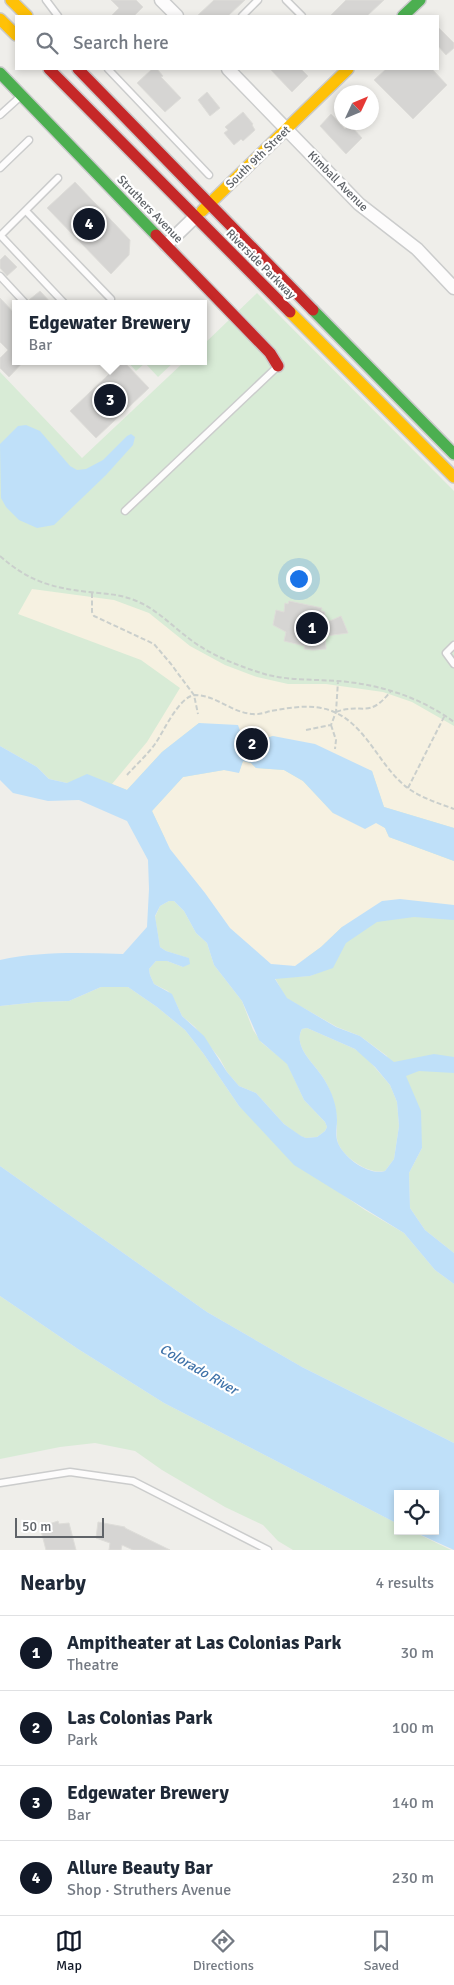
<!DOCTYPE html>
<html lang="en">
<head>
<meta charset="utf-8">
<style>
	:root { --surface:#fff; --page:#f6f6f7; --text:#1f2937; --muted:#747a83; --line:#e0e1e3; --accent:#111827 }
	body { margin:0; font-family:Signika,sans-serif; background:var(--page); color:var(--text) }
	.controls { position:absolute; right:15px; bottom:15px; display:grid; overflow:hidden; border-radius:0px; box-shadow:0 2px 8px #0003 }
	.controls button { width:45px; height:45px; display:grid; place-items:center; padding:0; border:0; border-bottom:1px solid var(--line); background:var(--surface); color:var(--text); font:25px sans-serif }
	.compass { position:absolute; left:334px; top:85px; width:45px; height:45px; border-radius:50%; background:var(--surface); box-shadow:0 2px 8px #0003; rotate:46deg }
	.scale { position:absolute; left:15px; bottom:12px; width:89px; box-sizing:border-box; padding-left:5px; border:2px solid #5f6368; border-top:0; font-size:14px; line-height:18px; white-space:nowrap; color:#5f6368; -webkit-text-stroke:4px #fff; paint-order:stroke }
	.you { position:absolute; left:298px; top:578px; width:18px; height:18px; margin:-12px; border:4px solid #fff; border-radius:50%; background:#1a73e8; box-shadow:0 0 0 8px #1a73e833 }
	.badge { display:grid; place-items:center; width:32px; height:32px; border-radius:50%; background:var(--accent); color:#fff; font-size:16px; font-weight:700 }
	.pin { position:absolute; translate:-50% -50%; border:2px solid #fff; box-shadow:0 1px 5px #0006 }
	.popup { position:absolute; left:12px; top:300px; width:195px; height:65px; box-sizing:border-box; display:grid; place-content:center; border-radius:0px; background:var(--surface); filter:drop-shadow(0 1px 4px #0005); font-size:16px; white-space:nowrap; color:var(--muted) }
	.popup b { font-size:19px; color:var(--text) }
	.popup::after { content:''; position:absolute; left:50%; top:100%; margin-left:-10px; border:10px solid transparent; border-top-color:var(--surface) }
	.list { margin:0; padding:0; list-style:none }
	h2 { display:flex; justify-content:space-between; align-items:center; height:65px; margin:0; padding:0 20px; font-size:21px }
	h2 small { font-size:16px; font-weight:400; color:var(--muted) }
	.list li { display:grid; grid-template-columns:32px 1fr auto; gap:15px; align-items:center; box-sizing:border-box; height:75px; padding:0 20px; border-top:1px solid var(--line) }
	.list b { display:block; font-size:19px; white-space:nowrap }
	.list p { margin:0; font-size:16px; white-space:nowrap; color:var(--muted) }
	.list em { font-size:16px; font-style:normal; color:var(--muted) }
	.icon { flex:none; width:28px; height:28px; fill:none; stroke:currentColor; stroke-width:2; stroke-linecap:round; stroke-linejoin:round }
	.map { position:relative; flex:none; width:454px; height:1550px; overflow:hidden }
	.search { position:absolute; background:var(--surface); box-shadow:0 2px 8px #0003; left:15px; right:15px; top:15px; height:55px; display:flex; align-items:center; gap:12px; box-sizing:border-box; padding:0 18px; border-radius:0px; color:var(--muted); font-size:19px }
	.sheet { height:365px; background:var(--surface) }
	nav { display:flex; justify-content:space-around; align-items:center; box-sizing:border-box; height:70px; border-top:1px solid var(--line); background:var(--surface); font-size:14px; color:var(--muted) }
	nav a { display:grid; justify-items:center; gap:2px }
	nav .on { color:var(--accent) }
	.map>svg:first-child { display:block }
</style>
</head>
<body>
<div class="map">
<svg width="454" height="1550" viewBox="0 0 454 1550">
	<rect width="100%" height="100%" fill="#efeeea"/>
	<path fill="#d8ebd6" d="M257 293 454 491V1253L425 1230 410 1208 409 1173 422 1148 387 1056 360 1036 337 1027 286 998 275 978 310 976 322 971 174 844 67 783 49 779 37 767 0 746V372L82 458 185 361H204V344Z
		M127 361H175L158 377 145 363 136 371Z
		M169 901H174L184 911 196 933 207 943 214 965 242 1001 253 1030 262 1043 287 1063 304 1100 325 1122 327 1127 325 1131 317 1137 306 1138 300 1136 284 1124 256 1093 239 1086 227 1072 220 1059 195 1027 182 1016 175 1001 168 991 154 984 150 975 149 969 156 961H167L183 967 188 958 166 951 160 947 155 917 160 906Z
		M101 987H128L157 1007 185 1030 203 1053 239 1106 330 1186 365 1210 404 1233 435 1270 454 1284V1443L302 1367 207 1312 0 1166V1006L38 1002 69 1001Z
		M307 1028 355 1049 365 1056 390 1085 397 1102 399 1126 394 1159 385 1171C369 1175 344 1158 338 1143 336 1137 337 1130 337 1124 337 1108 332 1093 324 1079 316 1065 292 1047 302 1029Z
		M0 1296 78 1349 164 1403 398 1524V1531H412L451 1550H293L278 1541 263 1525 225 1507 162 1470 135 1451 95 1443 60 1447 0 1459Z"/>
	<path fill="#f6f1e1" d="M32 589 114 600 149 613 190 646 225 665 257 677 288 684H326L383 692 412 702 454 726V828L384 807 372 771 273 736 244 745 199 723 162 752 127 790 112 784 147 742 180 688 141 660 18 614Z
		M243 761 251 763 256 768 284 770 303 781 333 813 376 822 385 828 389 837 454 861V905L342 927 321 947 295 966 271 964 230 928 205 893 170 849 152 811 183 777 224 770 239 772Z"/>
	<path fill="#bfe0f9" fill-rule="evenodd" d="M26 425 40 431 70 466 77 470 86 469 103 460 127 436 131 434 135 437 133 445 106 475 54 525 37 528 19 520 6 507 1 498 0 444 18 426Z
		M199 723 238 725 245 745 273 736 315 744 372 771 384 807 454 828V861L389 837 385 828 376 823 365 829 333 813 303 781 284 770 256 768 251 763 243 761 239 773 224 770 183 777 152 811 170 849 205 893 230 928 271 964 295 966 321 947 342 927 382 901 400 899 454 905V920L414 917 377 922 346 943 333 968 310 976 275 979 287 998 336 1027 360 1036 394 1062 434 1054 454 1057V1073L419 1071 406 1076 421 1111 422 1148 409 1173 410 1208 425 1230 454 1253V1284L435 1270 404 1233 294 1165 239 1106 203 1053 185 1030 157 1007 128 987H101L69 1001 38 1002 0 1006V960C41 951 82 953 123 954L147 927 149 889 148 860 127 821 79 800 48 801 13 793 0 780V746L37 767 49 779 67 783 87 774 127 790 162 752ZM169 901H174L184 911 196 933 207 943 214 965 242 1001 259 1040 287 1064 304 1100 325 1122 327 1127 325 1131 317 1137 306 1138 301 1136 284 1124 256 1093 239 1086 227 1072 204 1036 182 1016 172 994 154 984 150 975 149 969 156 961H167L183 967 190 964 189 958 166 951 160 947 155 916 160 906ZM307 1028 355 1049 375 1067 390 1085 397 1102 399 1126 394 1159 385 1171C369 1176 344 1158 338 1143 335 1136 337 1128 337 1120 337 1106 332 1092 324 1079 316 1065 292 1047 302 1029Z
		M0 1166 207 1312 302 1367 454 1443V1550L412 1531H435V1494H398V1524L164 1403 78 1349 0 1296Z"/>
	<path fill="#d6d5d3" stroke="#deddd9" d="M111 0H136L143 7 134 16H111L119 8Z
		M214 0H245L228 16H197Z
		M346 0H384L367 16H330Z
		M438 27 454 43V48L446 55 438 46Z
		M152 69H157L163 76 161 77 181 98 165 112 137 83Z
		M270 69H301L308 76 292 92Z
		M386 69H432L447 85 413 119 374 80Z
		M207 92 220 108 210 116 198 100Z
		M243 112 253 124 252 125 255 130 243 141 241 139 234 145 224 133 228 130 225 127Z
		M331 114 345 129 350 125 362 138 346 154 320 126Z
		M75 182 130 240 129 255 111 274 47 208Z
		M5 255 17 267 7 276 0 268V260Z
		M40 291 52 304H31L29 300Z
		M0 298 16 315V361H24L9 377 0 368V358L8 350 0 342Z
		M123 361 149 388 96 438 70 411Z
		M289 601 322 608 321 611 325 612 323 624 341 616 348 633 325 636 326 649 313 650 304 649 305 646 284 641 286 632 273 625 276 610 284 612 285 603 288 604Z
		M58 1521 59 1524 69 1523 76 1550H46L40 1527Z
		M98 1522 125 1527V1528L170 1550H133L122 1545 121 1550H109L110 1543 96 1538Z"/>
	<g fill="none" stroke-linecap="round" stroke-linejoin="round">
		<g stroke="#cbcccc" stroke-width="9">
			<path id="lane" d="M46 0 58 16
				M286 0 302 16
				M242 16 258 0
				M108 69 209 175
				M0 115 21 96
				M0 168 29 140
				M26 211 111 299
				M0 236 58 178
				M1 236 65 304
				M0 276 26 304
				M125 511 277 367
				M454 645 446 653 454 664
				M0 1483 70 1472 133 1481 268 1550"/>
		</g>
		<g stroke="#cbcccc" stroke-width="15">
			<path id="street" d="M161 0 177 16
				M228 69 359 204 417 249 454 288
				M166 245 195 217"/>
		</g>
		<g stroke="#cacacb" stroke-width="14">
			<path id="fast" d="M403 16 420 0
				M0 73 156 235
				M313 310 454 454"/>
		</g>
		<g stroke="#cacacb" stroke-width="14">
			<path id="slow" d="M11 0 27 16
				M0 19 16 35
				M202 211 348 69
				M290 312 454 477"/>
		</g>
		<g stroke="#cacacb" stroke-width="14">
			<path id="jam" d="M49 69 290 312
				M78 69 313 310
				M156 235 270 353 278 366"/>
		</g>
		<path stroke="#cacfcc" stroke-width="2" stroke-dasharray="5 2.5" stroke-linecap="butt" d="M0 556C28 581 52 588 89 592 105 594 119 594 134 600 155 608 170 624 187 637 207 653 233 664 258 672 284 681 311 679 337 681 379 684 420 697 454 722
			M92 593V612L94 616 154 644 171 664 194 695 198 714
			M336 712C363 702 368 720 391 691
			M331 725 336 740 335 749
			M306 730 331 725 336 712 338 681
			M127 775C136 765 147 755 155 744 163 733 179 696 195 695 216 695 232 713 253 714 259 715 266 712 271 711 288 708 304 705 321 708 365 716 376 765 409 789 422 798 438 803 454 809
			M408 788 445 715"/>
		<use href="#lane" stroke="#fdfcfc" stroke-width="6"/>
		<use href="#street" stroke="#fdfcfc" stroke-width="12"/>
		<use href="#fast" stroke="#4caf50" stroke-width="11"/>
		<use href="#slow" stroke="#ffc107" stroke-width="11"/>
		<use href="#jam" stroke="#c62828" stroke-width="11"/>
	</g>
	<g text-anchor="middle" stroke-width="4.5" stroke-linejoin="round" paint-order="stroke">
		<g font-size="12" fill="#5f6368" stroke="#fff">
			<text transform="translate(258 157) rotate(-44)" y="4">South 9th Street</text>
			<text transform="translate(338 181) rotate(45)" y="4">Kimball Avenue</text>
			<text transform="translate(150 209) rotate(46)" y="4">Struthers Avenue</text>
			<text transform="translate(261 264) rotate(45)" y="4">Riverside Parkway</text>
		</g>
		<g font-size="14" font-style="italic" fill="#4174aa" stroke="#fff">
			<text transform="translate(199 1369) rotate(30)" y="5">Colorado River</text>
		</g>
	</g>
</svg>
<div class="controls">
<button><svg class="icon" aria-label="locate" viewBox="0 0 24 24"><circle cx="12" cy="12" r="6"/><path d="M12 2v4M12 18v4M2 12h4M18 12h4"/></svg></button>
</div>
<svg class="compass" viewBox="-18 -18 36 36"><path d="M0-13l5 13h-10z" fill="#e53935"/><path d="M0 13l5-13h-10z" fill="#747a83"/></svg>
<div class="scale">50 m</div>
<div class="you"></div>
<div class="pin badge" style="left:312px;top:628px">1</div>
<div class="pin badge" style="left:252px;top:744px">2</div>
<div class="pin badge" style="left:110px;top:400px">3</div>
<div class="popup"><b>Edgewater Brewery</b>Bar</div>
<div class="pin badge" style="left:89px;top:224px">4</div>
<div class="search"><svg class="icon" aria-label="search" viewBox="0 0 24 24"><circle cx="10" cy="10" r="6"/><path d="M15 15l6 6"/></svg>Search here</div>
</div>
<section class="sheet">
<h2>Nearby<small>4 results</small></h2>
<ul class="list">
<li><span class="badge">1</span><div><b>Ampitheater at Las Colonias Park</b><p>Theatre</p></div><em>30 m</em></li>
<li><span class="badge">2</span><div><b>Las Colonias Park</b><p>Park</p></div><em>100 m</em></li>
<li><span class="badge">3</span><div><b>Edgewater Brewery</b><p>Bar</p></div><em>140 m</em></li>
<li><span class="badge">4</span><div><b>Allure Beauty Bar</b><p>Shop · Struthers Avenue</p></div><em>230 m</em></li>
</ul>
</section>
<nav>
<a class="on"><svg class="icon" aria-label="map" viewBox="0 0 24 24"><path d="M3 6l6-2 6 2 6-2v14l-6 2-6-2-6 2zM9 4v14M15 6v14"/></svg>Map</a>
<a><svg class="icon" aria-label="directions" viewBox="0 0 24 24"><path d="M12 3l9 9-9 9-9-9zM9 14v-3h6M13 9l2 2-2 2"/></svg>Directions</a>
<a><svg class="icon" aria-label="saved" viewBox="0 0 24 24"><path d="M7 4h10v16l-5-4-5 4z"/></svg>Saved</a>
</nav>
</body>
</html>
